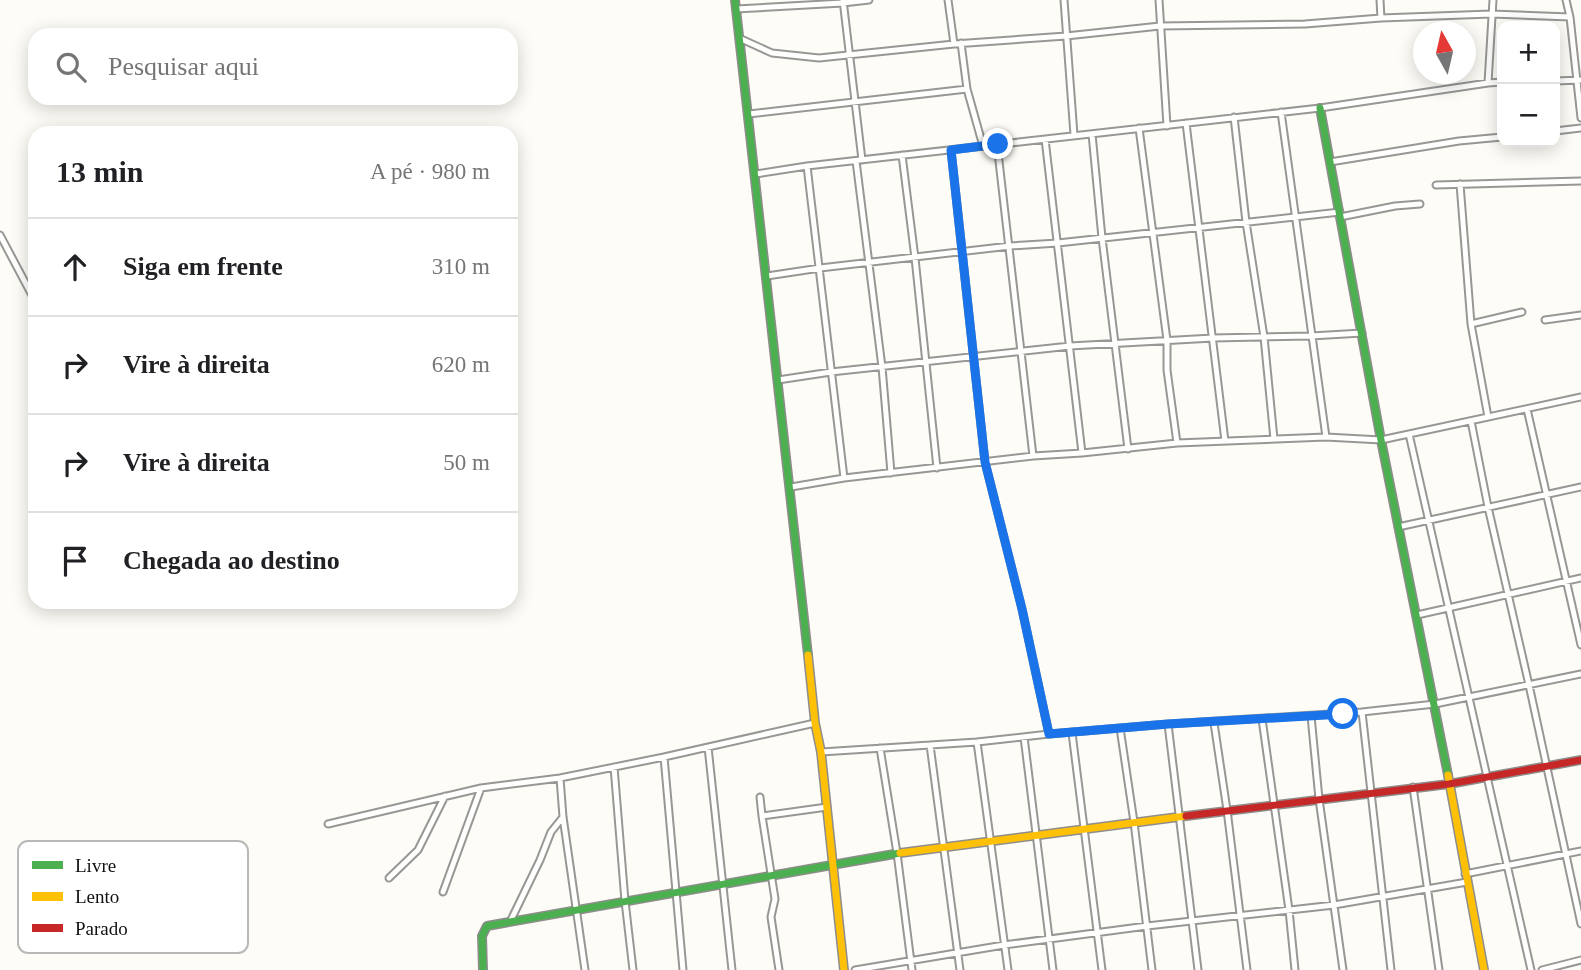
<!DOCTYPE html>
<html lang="pt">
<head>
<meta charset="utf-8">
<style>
	:root { --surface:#fff; --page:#f6f6f6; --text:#202124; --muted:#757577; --line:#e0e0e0 }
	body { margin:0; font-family:Georgia,serif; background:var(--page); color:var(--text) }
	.controls { position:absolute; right:21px; top:21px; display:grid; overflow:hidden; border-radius:14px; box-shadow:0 4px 18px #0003 }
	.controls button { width:63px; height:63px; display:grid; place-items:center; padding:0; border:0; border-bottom:2px solid var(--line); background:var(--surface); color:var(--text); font:35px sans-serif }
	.compass { position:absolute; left:1413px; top:21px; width:63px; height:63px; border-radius:50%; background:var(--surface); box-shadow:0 4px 18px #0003; rotate:352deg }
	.stop { position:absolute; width:21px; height:21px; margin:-16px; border:5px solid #1a73e8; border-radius:50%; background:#fff }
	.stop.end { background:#1a73e8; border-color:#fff; box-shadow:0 2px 7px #0008 }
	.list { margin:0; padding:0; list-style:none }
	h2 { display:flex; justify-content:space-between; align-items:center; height:91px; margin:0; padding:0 28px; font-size:30px }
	h2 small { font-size:23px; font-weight:400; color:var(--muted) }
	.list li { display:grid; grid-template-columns:46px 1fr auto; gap:21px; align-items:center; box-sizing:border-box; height:98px; padding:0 28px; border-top:2px solid var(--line) }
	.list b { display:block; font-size:26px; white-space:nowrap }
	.list em { font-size:23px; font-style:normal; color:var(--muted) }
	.icon { flex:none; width:38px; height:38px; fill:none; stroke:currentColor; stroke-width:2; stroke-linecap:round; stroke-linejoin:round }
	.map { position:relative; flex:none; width:1581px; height:970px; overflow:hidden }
	.search { position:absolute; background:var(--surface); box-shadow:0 4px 18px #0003; left:28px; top:28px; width:490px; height:77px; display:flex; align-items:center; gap:18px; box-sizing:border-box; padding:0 24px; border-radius:21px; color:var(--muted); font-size:26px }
	.panel { position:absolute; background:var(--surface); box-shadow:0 4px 18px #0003; left:28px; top:126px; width:490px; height:483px; border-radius:21px }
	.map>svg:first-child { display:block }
</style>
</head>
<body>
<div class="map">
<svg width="1581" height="970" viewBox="0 0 1581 970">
	<rect width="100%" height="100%" fill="#fdfcf7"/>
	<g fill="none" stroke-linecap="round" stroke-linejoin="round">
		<g stroke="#979795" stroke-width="9">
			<path id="street" d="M843 0 862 160
				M948 0 954 44
				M1064 0 1074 135
				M1159 0 1167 126
				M1380 0 1381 18
				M1566 0 1570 17 1581 118
				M736 9 843 3 869 0
				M739 38 772 53 819 58 954 44 1066 36 1160 26 1305 24 1381 18 1491 14 1570 17
				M961 43 967 89 983 146
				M1555 81 1581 80
				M1488 83 1493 0
				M1281 112 1326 437
				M749 114 967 89
				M1234 117 1246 222 1264 337 1274 439
				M1186 123 1225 441
				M1139 128 1167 340V370L1177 443
				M1555 131 1581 128
				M1092 134 1102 238 1128 449
				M1045 139 1082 453
				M997 144 1033 456
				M951 150 985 462 1022 609 1049 734
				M902 155 915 258 937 468
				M856 161 882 367 891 473
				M1330 162 1459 141 1502 137
				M807 166 844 478
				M756 174 807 166 1320 108 1488 83 1502 82
				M1460 184 1471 324 1488 417
				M1436 185 1581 181
				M1340 217 1395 206 1420 204
				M0 235 35 301
				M767 276 820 268 1010 246 1058 243 1340 212
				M1545 320 1581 315
				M1471 324 1522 312
				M778 380 831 372 1070 346 1213 338 1311 336 1362 333
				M1527 409 1581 645
				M1471 421 1488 507 1529 685 1581 924
				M1409 434 1531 970
				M791 487 844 478 1033 456 1082 453 1177 443 1326 437 1381 440 1581 397
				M1398 527 1581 487
				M1417 615 1581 578
				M1362 712 1391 970
				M1311 716 1319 799 1343 970
				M1262 719 1289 910 1295 970
				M1214 723 1227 810 1247 970
				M1168 724 1198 970
				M1120 728 1134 822 1152 970
				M1072 733 1102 970
				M1024 737 1053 970
				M977 742 1008 970
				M930 745 960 970
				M708 747 732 970
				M880 748 897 853 912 970
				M821 752 977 742 1049 734 1168 724 1362 712 1435 704 1581 674
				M664 757 683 970
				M614 767 625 901 633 970
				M560 778 563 817 585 970
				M1413 787 1439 970
				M760 797 762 816
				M328 824 481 788 560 778 664 757 815 723
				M1465 874 1581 851
				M389 878 418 850 445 796
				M443 892 481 788
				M510 922 540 860 551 832 563 817
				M779 970 771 917 775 899 762 816 827 807
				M855 970 1004 945 1147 926 1334 905 1467 882
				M1542 970 1581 960"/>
		</g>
		<g stroke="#8e8d8b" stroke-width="10">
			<path id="fast" d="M735 0 808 655
				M1320 108 1381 440 1448 775
				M483 970 482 936 487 926 900 853"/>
		</g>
		<g stroke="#8e8d8b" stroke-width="10">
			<path id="slow" d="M808 655 815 723 821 752 844 970
				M1448 775 1484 970
				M900 853 1186 816"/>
		</g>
		<g stroke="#8e8d8b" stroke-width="10">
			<path id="jam" d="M1186 816 1449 784 1581 760"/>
		</g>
		<use href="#street" stroke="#fffffe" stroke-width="5"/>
		<use href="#fast" stroke="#4caf50" stroke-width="7"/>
		<use href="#slow" stroke="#ffc107" stroke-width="7"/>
		<use href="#jam" stroke="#c62828" stroke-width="7"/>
	</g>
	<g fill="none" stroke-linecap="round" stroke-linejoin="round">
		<path stroke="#1a73e8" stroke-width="9" d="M998 144 951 150 985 462 1022 609 1049 734 1168 724 1343 714"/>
	</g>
	<rect x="18" y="841" width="230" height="112" rx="10" fill="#fff" stroke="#b8b8b8" stroke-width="2"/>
	<rect x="32" y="861" width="31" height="8" fill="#4caf50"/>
	<rect x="32" y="892" width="31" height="9" fill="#ffc107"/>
	<rect x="32" y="924" width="31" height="8" fill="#c62828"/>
	<g font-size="19" fill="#111">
		<text x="75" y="872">Livre</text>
		<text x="75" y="903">Lento</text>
		<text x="75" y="935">Parado</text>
	</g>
</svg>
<div class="controls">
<button>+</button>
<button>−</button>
</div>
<svg class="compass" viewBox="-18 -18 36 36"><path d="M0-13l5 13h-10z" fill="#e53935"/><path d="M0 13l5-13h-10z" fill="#757577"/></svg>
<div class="stop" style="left:1343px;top:714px"></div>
<div class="stop end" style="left:998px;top:144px"></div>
<div class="search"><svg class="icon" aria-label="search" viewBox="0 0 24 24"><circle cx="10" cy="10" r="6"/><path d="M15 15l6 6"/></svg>Pesquisar aqui</div>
<section class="panel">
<h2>13 min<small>A pé · 980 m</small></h2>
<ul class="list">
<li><svg class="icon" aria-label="ahead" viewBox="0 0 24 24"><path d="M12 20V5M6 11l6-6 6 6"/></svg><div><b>Siga em frente</b></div><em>310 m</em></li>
<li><svg class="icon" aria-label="right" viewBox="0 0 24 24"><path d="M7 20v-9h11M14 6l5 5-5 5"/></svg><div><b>Vire à direita</b></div><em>620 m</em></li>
<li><svg class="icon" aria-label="right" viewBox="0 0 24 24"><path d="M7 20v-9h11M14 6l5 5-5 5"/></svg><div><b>Vire à direita</b></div><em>50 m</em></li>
<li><svg class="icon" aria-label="arrive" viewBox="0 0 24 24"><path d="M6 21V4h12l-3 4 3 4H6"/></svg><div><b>Chegada ao destino</b></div></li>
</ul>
</section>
</div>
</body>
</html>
